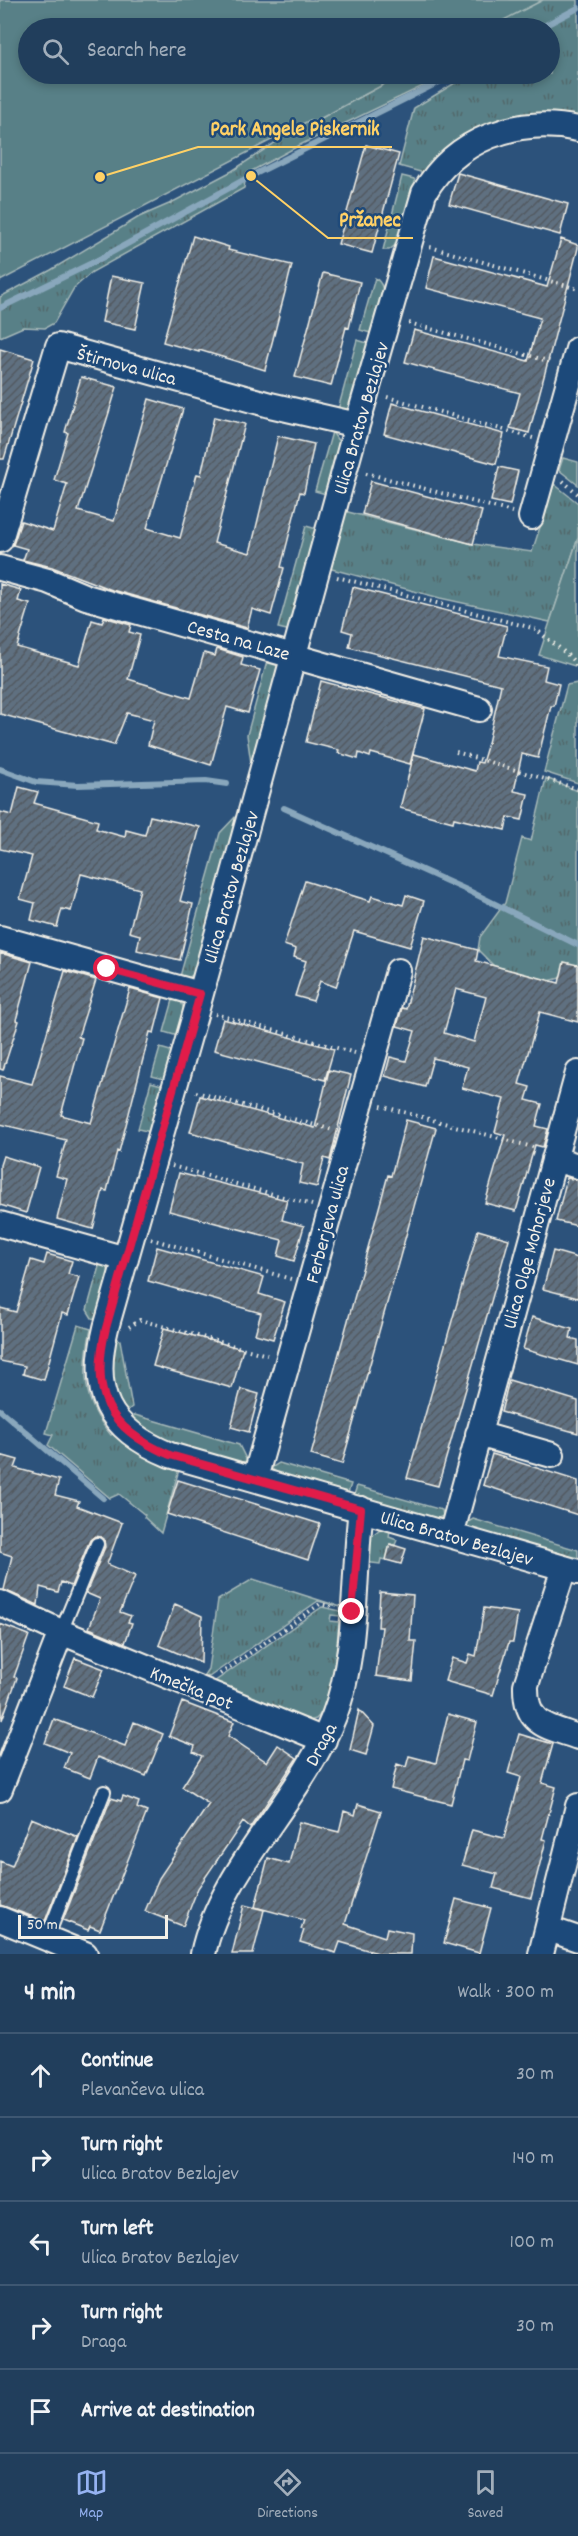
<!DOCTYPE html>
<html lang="en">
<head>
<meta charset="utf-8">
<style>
	:root { --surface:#213e5c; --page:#2d4965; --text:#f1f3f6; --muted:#a2aebb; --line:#3e5772; --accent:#95b2f1 }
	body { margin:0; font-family:Dekko,sans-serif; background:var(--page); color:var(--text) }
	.scale { position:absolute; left:18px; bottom:15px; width:150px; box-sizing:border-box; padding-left:6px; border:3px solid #f4f1e8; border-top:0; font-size:16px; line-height:21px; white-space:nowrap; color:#f4f1e8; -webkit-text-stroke:4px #1f4a7a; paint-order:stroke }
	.stop { position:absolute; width:18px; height:18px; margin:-14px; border:4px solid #e11d48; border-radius:50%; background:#fff }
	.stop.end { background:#e11d48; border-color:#fff; box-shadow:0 2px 6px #0008 }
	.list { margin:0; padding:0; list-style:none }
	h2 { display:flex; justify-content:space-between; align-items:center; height:78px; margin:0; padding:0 24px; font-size:26px }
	h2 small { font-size:20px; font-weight:400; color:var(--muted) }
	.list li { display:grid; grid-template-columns:39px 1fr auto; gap:18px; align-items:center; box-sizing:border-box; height:84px; padding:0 24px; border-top:2px solid var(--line) }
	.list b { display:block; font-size:22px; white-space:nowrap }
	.list p { margin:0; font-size:20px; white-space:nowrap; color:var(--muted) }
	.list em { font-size:20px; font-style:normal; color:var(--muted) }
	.icon { flex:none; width:33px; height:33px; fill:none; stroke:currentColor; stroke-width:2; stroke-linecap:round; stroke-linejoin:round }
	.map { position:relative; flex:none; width:578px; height:1954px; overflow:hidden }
	.search { position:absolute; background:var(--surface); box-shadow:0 3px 9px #0003; left:18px; right:18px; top:18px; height:66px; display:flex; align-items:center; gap:15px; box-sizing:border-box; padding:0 21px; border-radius:33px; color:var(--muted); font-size:22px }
	.sheet { height:498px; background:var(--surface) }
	nav { display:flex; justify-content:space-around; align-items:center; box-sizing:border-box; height:84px; border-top:2px solid var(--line); background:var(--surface); font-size:16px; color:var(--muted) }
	nav a { display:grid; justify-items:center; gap:3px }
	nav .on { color:var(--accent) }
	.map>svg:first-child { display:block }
</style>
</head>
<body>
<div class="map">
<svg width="578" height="1954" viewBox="0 0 578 1954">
	<defs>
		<pattern id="grass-tufts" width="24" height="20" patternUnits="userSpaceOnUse" patternTransform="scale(1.5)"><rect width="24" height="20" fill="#588087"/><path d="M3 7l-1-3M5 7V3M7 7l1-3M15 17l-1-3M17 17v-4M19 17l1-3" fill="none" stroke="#51676a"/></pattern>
		<pattern id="building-hatch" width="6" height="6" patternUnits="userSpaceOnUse" patternTransform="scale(1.5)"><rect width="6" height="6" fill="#5f7080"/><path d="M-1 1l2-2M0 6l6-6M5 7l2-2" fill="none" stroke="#535a60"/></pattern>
	</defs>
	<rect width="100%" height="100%" fill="#2c527b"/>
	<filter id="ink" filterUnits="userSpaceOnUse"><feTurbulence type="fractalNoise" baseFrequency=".0167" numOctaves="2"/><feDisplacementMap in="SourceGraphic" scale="12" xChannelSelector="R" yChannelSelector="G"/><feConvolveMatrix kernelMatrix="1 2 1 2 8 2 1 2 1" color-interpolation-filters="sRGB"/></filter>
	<g filter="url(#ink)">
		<path fill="url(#grass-tufts)" stroke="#a6b8b8" stroke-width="1.5" d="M510 0H578V124L554 119 424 173 399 166 414 108 468 75 427 84 302 144 246 174 244 188 92 272 74 288 54 323 45 328 23 327 0 337V297L51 270 139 217 169 204 232 171 296 129 291 112 293 74 312 123 403 74H550V28H482L505 21Z
			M402 176 414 179 418 186 398 243 389 250H383Z
			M375 278C393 289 378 318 374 334L360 330Z
			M357 340 371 344 352 407 345 412 337 413Z
			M332 432 339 442 343 443 330 495 315 491Z
			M554 484 578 503V538L550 622 440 598 328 568 344 511 473 544 532 552Z
			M306 526 320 530 291 631 278 628Z
			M269 654 279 666 252 770 247 735Z
			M578 683V783L544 772 567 685Z
			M546 778 578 791V965L560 978 549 981 494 966 478 950 480 937 505 903 522 838 531 841Z
			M236 816 239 817 195 973 188 978 179 980 220 833Z
			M175 993C189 1008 183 1019 178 1036L164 1032Z
			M160 1048 174 1052 167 1080 152 1076Z
			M151 1082 165 1086 151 1132 138 1129Z
			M101 1259C119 1274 104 1301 99 1320L92 1318 87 1310Z
			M78 1325 91 1329C82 1370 82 1402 111 1435L116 1431 180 1466 161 1533 144 1517 145 1515 119 1494 110 1498 48 1445 53 1435 46 1433Z
			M114 1337 120 1340 132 1407 124 1413 111 1385Z
			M135 1415 239 1445 247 1461 239 1463 169 1443 130 1419Z
			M279 1463 351 1484 347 1496 281 1476 271 1468Z
			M357 1486 442 1510 443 1516 434 1520 353 1498Z
			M473 1519 578 1550V1563L470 1530 465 1524Z
			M380 1529 390 1530 389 1537 397 1540 395 1545 390 1544 386 1560 381 1559 380 1564 364 1562 369 1538Z
			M253 1579 341 1607 318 1601 209 1677 204 1675 208 1669 218 1600Z
			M322 1607 341 1611 340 1616 331 1615 330 1621 339 1622C337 1645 333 1703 316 1719L309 1721 211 1684Z"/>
		<path fill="#588087" stroke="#a6b8b8" stroke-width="1.5" d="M0 0H543L488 28H28V74H403L312 123 310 120 0 281Z
			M563 458 578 462V485L559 470Z
			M578 538V667L539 655Z"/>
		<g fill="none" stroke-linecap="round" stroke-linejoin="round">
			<path stroke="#89a7bc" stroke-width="6" d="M540 28 578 8
				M0 308 96 261 251 176 455 74
				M0 769 36 782 78 785 206 781 227 784
				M284 808 471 892 578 945
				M0 1410 103 1498"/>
		</g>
		<path fill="url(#building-hatch)" stroke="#f4f1e8" stroke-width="1.5" fill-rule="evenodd" d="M366 145 399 154 372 253 338 244Z
			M458 173 568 204 560 235 449 204Z
			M193 236 229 247 228 250 292 265 265 370 199 350V352L163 342Z
			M561 239 578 245V248L529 433 510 428 520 393 405 362 414 330 528 361 540 318 426 288 434 256 547 287Z
			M323 273 360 282 349 328 346 327 331 386 295 377Z
			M111 276 145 283 135 329 102 322Z
			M0 349 34 359 4 459H0Z
			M81 377 117 387 78 511 114 521 149 399 183 409 147 528 180 538 197 474 201 475 214 417 245 424 214 543 250 553 278 436 314 444 304 493 300 492 281 567 284 568 271 615 252 609 247 628 112 590 52 567 23 560 27 549 13 545 21 521 53 531 67 484 54 480 68 433 65 432Z
			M392 403 504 434 496 464 384 434Z
			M499 467 518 471 510 505 491 501Z
			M371 481 482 511 473 544 362 514Z
			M0 584 21 590 18 601 30 604 17 647 79 665 92 620 102 623 104 617 131 625 129 632 140 635 128 679 191 698 204 653 215 656 217 649 243 657 241 665 260 670 248 713 227 707 211 765 148 745 154 720 127 713 114 745 0 714Z
			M353 587 507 626 499 656 547 666 544 680 559 684 554 706H551L538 758 522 754 514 791 528 794 522 820 508 817 505 830 454 818 453 822 400 808 414 754 475 771 477 762 482 763 488 743 501 685 349 647 352 633 342 630Z
			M321 681 425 709 410 764 371 753 370 757 359 753 358 759 338 753 339 750 306 742Z
			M19 787 38 792 34 803 98 821 96 829 125 837 126 830 145 835 150 816 200 827 180 901 193 904 180 960 137 950 140 935 129 932 140 889 81 874 71 911 62 909 57 927 31 920 35 903 20 899 32 856 0 849V812L12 815Z
			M305 881 370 901 372 896 403 905 406 895 424 901 410 947 354 931 336 987 320 981 313 1001 295 996 306 961 294 957 296 949 284 945Z
			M424 936 478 950 476 961 559 983 564 962 578 965V1022L540 1012 519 1084 530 1087 526 1100 542 1104 536 1126 548 1129 543 1147 535 1145 516 1211 485 1203 505 1135 495 1132 504 1099 462 1088 468 1067 433 1058 425 1087 385 1076 390 1057 406 1061 415 1031 397 1026 402 1008 406 1009ZM456 989 486 997 474 1042 444 1033Z
			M0 953 32 962 16 1020 19 1021 3 1070 0 1069Z
			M65 971 96 980 78 1037 82 1038 61 1115 91 1123 130 989 163 998 154 1033 150 1032 119 1152 117 1151 107 1191 103 1190 93 1229 57 1219 67 1179 56 1176 66 1140 0 1124V1076L32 1084Z
			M223 1019 334 1049 325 1080 214 1050Z
			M329 1070 351 1075 330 1160 324 1158 317 1187 299 1183 303 1164 190 1132 200 1096 315 1128Z
			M406 1120 436 1128 342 1464 311 1455 388 1175 391 1176Z
			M3 1156 39 1167 26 1213 0 1205V1165Z
			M179 1173 287 1200 282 1220 304 1226 294 1261 278 1256 282 1240 169 1211Z
			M567 1178 578 1180V1226L556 1221Z
			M478 1230 509 1239 438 1486 407 1478Z
			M157 1247 264 1277 259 1294 285 1302 273 1339 255 1334 261 1313 148 1281Z
			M553 1251 578 1258V1298L543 1289Z
			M47 1254 72 1261 68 1274 79 1277 68 1315 62 1313 44 1380 23 1374 25 1366 0 1361V1308L16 1312 31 1260 44 1264Z
			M532 1317 572 1329 570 1338 578 1340V1365L523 1349Z
			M164 1328 243 1349 232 1388 153 1366Z
			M509 1380 578 1401V1433L501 1412Z
			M241 1389 259 1394 249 1432 231 1427Z
			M492 1454 578 1481V1515L483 1485Z
			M0 1455 18 1460 15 1468 59 1480 55 1495 79 1501 77 1506 122 1523 107 1564 135 1576 120 1612 131 1616 128 1622 132 1623 125 1643 89 1628 100 1599 86 1593 105 1547 104 1539 101 1537 95 1536 90 1540 71 1586 61 1582 58 1592 40 1587 38 1605 4 1590 12 1556 0 1552Z
			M178 1480 320 1524 308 1560 167 1514Z
			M390 1544 406 1549 401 1564 386 1560Z
			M380 1592 413 1595 410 1641H416L412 1681 376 1676 382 1627H378Z
			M175 1604 202 1616 201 1663 159 1645Z
			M484 1608 518 1613 513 1642H509L493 1695 445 1681 452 1658 467 1663 470 1654 476 1656Z
			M0 1624 29 1635 14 1677 17 1678 2 1720Z
			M75 1658 104 1669 92 1697 64 1686Z
			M182 1702 234 1722 228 1736 267 1762 278 1745 297 1758 250 1828 243 1822 198 1888 183 1926 145 1911 159 1878 209 1804 182 1787 202 1756 193 1752 195 1746 169 1736Z
			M359 1710 374 1726 366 1755 350 1750Z
			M448 1714 477 1722 467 1761 462 1760 451 1804 391 1789 397 1764 406 1767 409 1756 436 1763Z
			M54 1719 125 1746 134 1722 163 1734 146 1776 98 1757 90 1778 64 1768 70 1753 45 1743Z
			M519 1734 553 1744 542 1783 556 1787 542 1839 546 1840 531 1898 493 1888 497 1874 462 1865 472 1830 504 1838 521 1777 508 1773Z
			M123 1796 139 1802 137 1808 147 1812 100 1930 90 1926 88 1930 63 1920 111 1798 121 1801Z
			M358 1804 381 1811 345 1924 385 1937 387 1928 412 1933 411 1954H381L340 1942 336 1953 300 1942 304 1930 301 1929 304 1920 255 1907 268 1858 289 1864 299 1822 339 1832 344 1811 355 1815Z
			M31 1818 78 1837 45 1921 0 1905V1861L12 1866Z
			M456 1899 491 1908 479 1953 444 1943Z
			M244 1905 264 1910 253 1954H232Z"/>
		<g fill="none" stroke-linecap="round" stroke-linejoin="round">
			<g stroke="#f4f1e8" stroke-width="16">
				<path id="lane" d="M61 1632 97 1544
					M47 1938 104 1792"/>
			</g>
			<g stroke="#f4f1e8" stroke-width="28">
				<path id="street" d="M578 129C518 116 455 139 424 193L357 425 197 1008 106 1328C90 1393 107 1429 170 1455L578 1572
					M531 517 578 349
					M0 540 58 346 270 405 357 425
					M0 568 48 581 86 597 479 709
					M0 938 200 994
					M554 1159 578 1166
					M0 1224 126 1259
					M478 1434 552 1455
					M255 1478 398 971
					M451 1535 578 1073
					M564 1568 526 1685C525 1725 546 1726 578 1737
					M0 1603 61 1632 324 1740
					M0 1789 61 1632
					M0 1919 85 1954
					M549 1929 578 1939
					M203 1954C221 1868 302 1799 334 1716 358 1655 353 1574 361 1509
					M541 1954 578 1806"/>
			</g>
			<path stroke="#f4f1e8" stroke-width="4" stroke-dasharray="1.5 4.5" stroke-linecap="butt" d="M430 247 578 289
				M409 323 552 362
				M387 397 533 438
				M366 473 512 512
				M563 481 578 494
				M337 577 536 629C550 642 568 652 578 667
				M456 752 578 789
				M215 1014 355 1053
				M196 1092 333 1130
				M381 1106 536 1148
				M172 1166 312 1205
				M151 1239 291 1279
				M129 1327 140 1320 267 1355
				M220 1674 320 1604 334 1607"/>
			<use href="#lane" stroke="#1f4a7a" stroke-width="12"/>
			<use href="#street" stroke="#1f4a7a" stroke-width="24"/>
		</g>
	</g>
	<g fill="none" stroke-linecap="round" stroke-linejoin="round" filter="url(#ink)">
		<path stroke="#e11d48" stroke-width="8" d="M107 969 200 994 106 1328C90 1393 107 1429 170 1455L361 1509 352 1612"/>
	</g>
	<g text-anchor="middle" stroke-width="5" stroke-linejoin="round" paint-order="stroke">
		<g font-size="20" fill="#f4f1e8" stroke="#1f4a7a">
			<text transform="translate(127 365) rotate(15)" y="7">Štirnova ulica</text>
			<text transform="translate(360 418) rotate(-74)" y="7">Ulica Bratov Bezlajev</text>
			<text transform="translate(239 639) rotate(16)" y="7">Cesta na Laze</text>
			<text transform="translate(230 887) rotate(-74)" y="7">Ulica Bratov Bezlajev</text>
			<text transform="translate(326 1224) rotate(-75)" y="7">Ferberjeva ulica</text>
			<text transform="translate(528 1253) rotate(-75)" y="7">Ulica Olge Mohorjeve</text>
			<text transform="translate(457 1537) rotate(16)" y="7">Ulica Bratov Bezlajev</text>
			<text transform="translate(192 1687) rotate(22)" y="7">Kmečka pot</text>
			<text transform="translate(320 1744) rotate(-62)" y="7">Draga</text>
		</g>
	</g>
	<path fill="none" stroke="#ffd166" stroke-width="2" d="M100 177L198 147H392M251 176L328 238H413"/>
	<g fill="#ffd166" stroke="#1f4a7a" stroke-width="2">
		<circle cx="100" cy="177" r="6"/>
		<circle cx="251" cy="176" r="6"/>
	</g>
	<g font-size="21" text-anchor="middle" font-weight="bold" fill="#ffd166" stroke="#1f4a7a" stroke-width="5" stroke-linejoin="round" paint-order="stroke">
		<text x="295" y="135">Park Angele Piskernik</text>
		<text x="370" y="226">Pržanec</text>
	</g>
</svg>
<div class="scale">50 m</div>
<div class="stop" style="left:107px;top:969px"></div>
<div class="stop end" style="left:352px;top:1612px"></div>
<div class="search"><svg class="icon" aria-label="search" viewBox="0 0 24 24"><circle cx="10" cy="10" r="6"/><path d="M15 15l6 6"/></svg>Search here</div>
</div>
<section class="sheet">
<h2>4 min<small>Walk · 300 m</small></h2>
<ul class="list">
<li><svg class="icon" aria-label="ahead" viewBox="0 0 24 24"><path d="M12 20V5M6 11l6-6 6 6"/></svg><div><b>Continue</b><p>Plevančeva ulica</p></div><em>30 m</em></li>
<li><svg class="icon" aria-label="right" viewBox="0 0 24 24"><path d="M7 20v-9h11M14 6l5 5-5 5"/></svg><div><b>Turn right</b><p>Ulica Bratov Bezlajev</p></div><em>140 m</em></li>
<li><svg class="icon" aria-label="left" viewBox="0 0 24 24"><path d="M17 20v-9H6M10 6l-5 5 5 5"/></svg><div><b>Turn left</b><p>Ulica Bratov Bezlajev</p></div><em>100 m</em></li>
<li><svg class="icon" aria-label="right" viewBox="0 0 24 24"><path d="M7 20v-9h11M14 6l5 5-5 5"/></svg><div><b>Turn right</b><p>Draga</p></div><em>30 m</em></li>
<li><svg class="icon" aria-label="arrive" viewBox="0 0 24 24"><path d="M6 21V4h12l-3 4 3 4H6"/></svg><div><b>Arrive at destination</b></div></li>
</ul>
</section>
<nav>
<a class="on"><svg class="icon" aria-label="map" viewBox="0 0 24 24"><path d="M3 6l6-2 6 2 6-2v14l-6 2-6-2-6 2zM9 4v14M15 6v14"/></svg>Map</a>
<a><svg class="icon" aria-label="directions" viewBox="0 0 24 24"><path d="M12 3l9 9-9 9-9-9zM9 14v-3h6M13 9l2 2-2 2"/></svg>Directions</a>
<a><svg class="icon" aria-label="saved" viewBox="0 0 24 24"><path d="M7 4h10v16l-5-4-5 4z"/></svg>Saved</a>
</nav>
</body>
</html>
